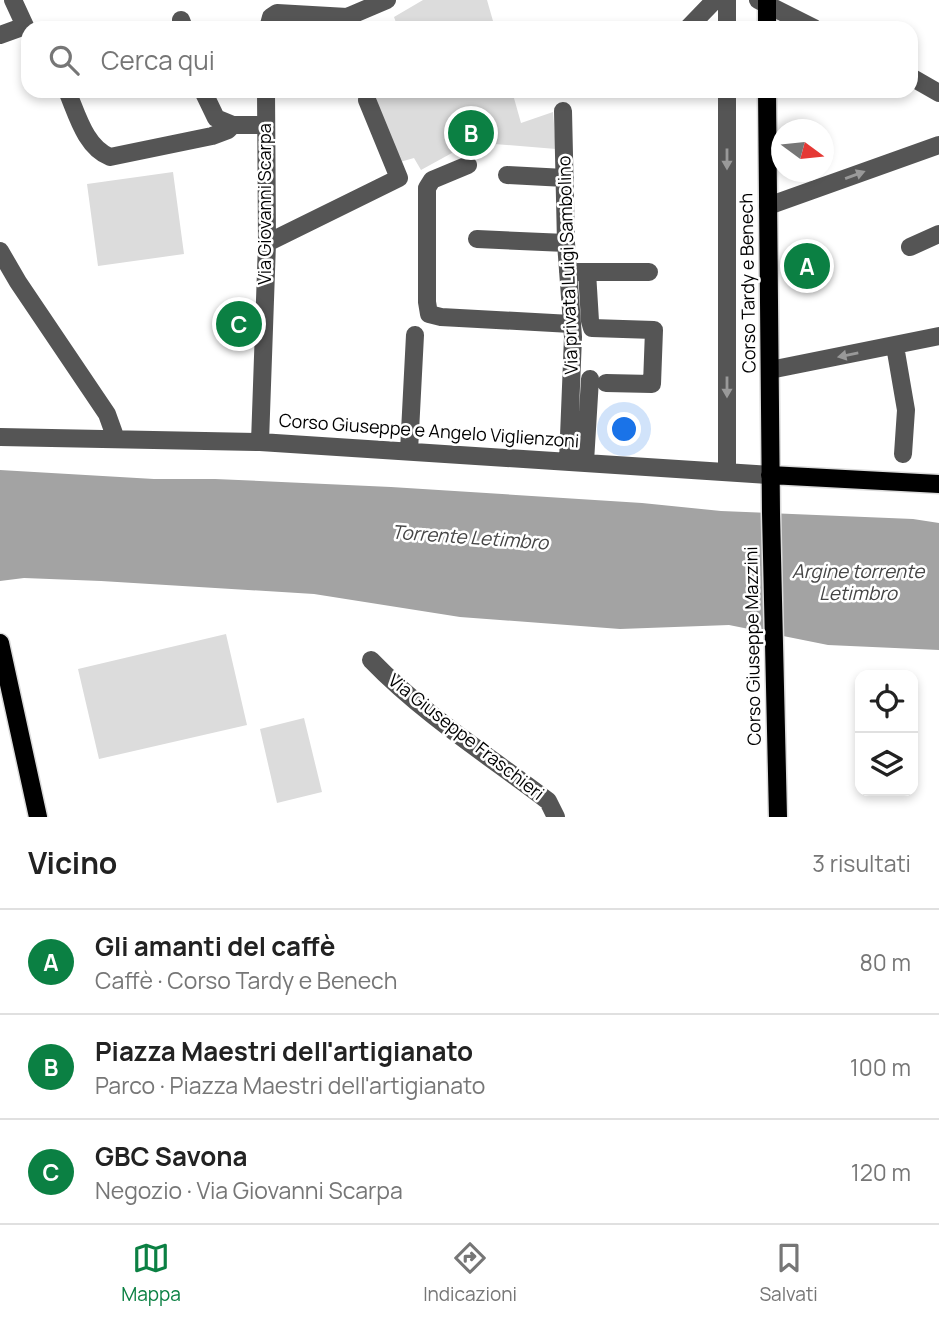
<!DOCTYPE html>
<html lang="it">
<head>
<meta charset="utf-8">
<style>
	:root { --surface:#fff; --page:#f6f6f6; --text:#222; --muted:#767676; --line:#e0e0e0; --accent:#0b8043 }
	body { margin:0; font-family:Manrope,sans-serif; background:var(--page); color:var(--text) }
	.controls { position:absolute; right:21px; bottom:21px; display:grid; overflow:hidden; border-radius:14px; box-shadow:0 4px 10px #0003 }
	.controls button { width:63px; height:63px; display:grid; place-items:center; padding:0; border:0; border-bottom:2px solid var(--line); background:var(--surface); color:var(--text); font:35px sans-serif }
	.compass { position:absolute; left:771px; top:119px; width:63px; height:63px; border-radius:50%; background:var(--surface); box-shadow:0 4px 10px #0003; rotate:105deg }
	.you { position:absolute; left:625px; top:430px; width:24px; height:24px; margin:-18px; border:5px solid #fff; border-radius:50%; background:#1a73e8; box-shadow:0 0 0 10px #1a73e833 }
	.badge { display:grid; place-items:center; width:46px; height:46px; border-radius:50%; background:var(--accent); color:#fff; font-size:23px; font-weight:700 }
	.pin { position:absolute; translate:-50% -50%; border:4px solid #fff; box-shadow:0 2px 7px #0006 }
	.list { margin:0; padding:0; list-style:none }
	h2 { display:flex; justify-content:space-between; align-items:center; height:91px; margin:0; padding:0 28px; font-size:30px }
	h2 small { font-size:23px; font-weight:400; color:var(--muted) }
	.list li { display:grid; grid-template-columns:46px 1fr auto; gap:21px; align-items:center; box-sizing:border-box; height:105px; padding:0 28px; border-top:2px solid var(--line) }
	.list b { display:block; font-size:26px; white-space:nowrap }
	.list p { margin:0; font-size:23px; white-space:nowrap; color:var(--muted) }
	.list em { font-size:23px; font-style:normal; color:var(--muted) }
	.icon { flex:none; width:38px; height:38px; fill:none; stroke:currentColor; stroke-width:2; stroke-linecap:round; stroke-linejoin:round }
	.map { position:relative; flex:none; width:939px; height:817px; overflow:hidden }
	.search { position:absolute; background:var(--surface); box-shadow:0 4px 10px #0003; left:21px; right:21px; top:21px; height:77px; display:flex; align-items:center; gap:18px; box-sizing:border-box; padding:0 24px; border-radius:21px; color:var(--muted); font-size:26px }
	.sheet { height:406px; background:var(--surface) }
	nav { display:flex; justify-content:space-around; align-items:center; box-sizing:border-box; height:98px; border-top:2px solid var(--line); background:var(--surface); font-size:19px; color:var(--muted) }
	nav a { display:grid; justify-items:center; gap:4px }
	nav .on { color:var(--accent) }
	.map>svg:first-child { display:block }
</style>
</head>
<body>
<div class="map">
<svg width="939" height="817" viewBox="0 0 939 817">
	<rect width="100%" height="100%" fill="#fff"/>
	<path fill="#dcdcdc" d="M423 0H487L495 28H398L394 17Z
		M369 91H512L521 123 553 112 556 149 482 143 461 148 421 170 414 158 400 162Z
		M173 172 184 254 98 266 87 184Z
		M226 634 247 725 99 759 78 669Z
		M304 718 322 792 277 803 260 729Z"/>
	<path fill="#a3a3a3" d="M0 470 154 479H215L391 487 642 503 721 511 913 519 939 523V650L828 645 729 625 620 629 460 617 314 594 101 581 24 578 0 581Z"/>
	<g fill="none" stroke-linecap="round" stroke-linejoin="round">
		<g stroke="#dbdbdb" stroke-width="21">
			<path id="major" d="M767 0V28
				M767 91 771 513 778 817
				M770 475 939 484
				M0 643 38 817"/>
		</g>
		<path stroke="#555" stroke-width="18" d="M758 0 814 28
			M181 20 184 28
			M268 28 271 17 277 13 347 17 387 0
			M688 28 715 0
			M727 28V0
			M0 35 25 26 13 0
			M911 77 939 93
			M67 91C77 114 85 147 110 157L212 136 228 130 233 125
			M203 91 216 118 233 125H266
			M563 111 566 243 573 337 568 461
			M468 165 432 180 427 188V302L429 314 441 317 571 324
			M507 175 565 178
			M768 206 939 145
			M477 239 566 243
			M267 243 399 178 367 100
			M910 247 939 234
			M0 251 18 282 107 414 116 439
			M568 272H587L590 321 592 328 654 330 652 384 606 383
			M587 272H649
			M895 346 906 410 903 454
			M770 370 939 336
			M0 437 260 442 770 475
			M260 442 267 243 266 91
			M409 451 415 335
			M585 462 590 379
			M727 471V91
			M371 660C423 714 489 756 548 801L556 817"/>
		<use href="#major" stroke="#000" stroke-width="18"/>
	</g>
	<defs><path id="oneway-solid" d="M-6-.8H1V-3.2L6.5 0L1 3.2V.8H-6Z" transform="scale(1.75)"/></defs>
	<g fill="#999">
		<use href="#oneway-solid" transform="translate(727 159) rotate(90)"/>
		<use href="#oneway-solid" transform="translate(855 175) rotate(-20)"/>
		<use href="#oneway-solid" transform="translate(848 355) rotate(169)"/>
		<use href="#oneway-solid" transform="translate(727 387) rotate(90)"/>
	</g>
	<g text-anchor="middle" stroke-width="5" stroke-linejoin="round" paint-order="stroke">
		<g font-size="18" fill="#000" stroke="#fff">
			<text transform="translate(265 204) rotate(-90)" y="6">Via Giovanni Scarpa</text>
			<text transform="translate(568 265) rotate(-92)" y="6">Via privata Luigi Sambolino</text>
			<text transform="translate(748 283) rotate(-91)" y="6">Corso Tardy e Benech</text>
			<text transform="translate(429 431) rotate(4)" y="6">Corso Giuseppe e Angelo Viglienzoni</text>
			<text transform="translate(753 646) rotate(-91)" y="6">Corso Giuseppe Mazzini</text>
			<text transform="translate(466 737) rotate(38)" y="6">Via Giuseppe Fraschieri</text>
		</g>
		<g font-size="19" font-style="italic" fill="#444" stroke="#fff">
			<text transform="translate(470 537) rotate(4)" y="7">Torrente Letimbro</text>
			<text x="858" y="578">Argine torrente<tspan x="858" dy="22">Letimbro</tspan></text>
		</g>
	</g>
</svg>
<div class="controls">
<button><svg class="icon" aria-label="locate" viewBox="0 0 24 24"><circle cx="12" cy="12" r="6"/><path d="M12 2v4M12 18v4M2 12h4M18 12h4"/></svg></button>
<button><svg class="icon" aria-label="layers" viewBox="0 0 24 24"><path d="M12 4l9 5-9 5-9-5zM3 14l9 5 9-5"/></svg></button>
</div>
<svg class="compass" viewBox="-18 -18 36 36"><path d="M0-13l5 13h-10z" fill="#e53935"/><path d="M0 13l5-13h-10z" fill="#767676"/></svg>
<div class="you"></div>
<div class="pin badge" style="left:807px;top:266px">A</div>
<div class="pin badge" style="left:471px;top:133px">B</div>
<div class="pin badge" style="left:239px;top:324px">C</div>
<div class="search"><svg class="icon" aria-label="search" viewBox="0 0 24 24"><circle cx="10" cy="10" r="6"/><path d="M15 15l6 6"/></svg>Cerca qui</div>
</div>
<section class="sheet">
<h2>Vicino<small>3 risultati</small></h2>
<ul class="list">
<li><span class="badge">A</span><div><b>Gli amanti del caffè</b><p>Caffè · Corso Tardy e Benech</p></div><em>80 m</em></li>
<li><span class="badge">B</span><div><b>Piazza Maestri dell'artigianato</b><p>Parco · Piazza Maestri dell'artigianato</p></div><em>100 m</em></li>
<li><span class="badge">C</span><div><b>GBC Savona</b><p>Negozio · Via Giovanni Scarpa</p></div><em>120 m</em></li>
</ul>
</section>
<nav>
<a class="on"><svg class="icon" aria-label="map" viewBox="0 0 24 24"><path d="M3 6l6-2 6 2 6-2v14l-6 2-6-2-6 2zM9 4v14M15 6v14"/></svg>Mappa</a>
<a><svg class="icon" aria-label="directions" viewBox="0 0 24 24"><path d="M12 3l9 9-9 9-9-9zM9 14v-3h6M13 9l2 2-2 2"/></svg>Indicazioni</a>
<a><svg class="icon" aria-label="saved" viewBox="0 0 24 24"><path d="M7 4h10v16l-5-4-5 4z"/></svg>Salvati</a>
</nav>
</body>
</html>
